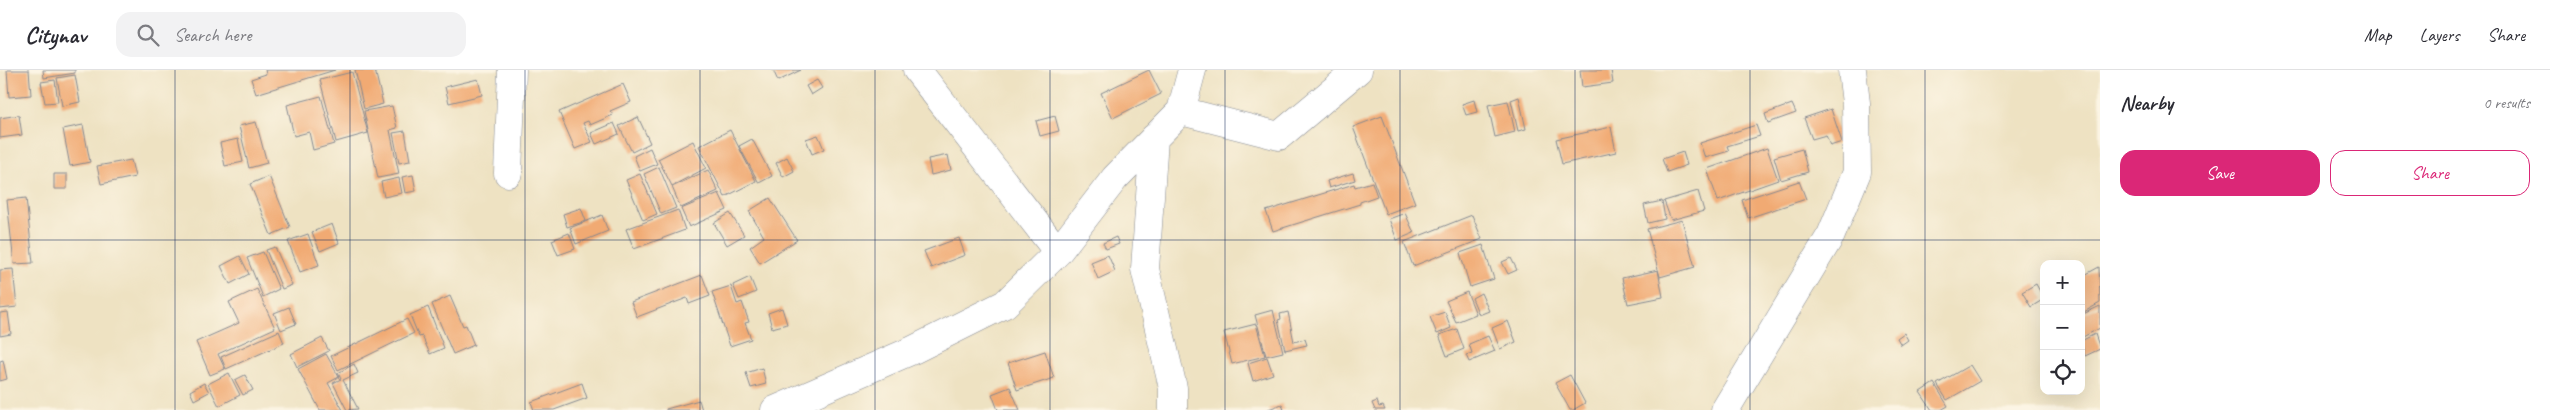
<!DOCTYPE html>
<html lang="en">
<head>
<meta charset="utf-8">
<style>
	:root { --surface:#fff; --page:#f2f2f3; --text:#2b2b33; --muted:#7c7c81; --line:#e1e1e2; --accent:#db2777 }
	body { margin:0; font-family:Caveat,sans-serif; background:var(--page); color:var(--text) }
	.controls { position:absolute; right:15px; bottom:15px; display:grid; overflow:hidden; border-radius:10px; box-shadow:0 5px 20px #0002 }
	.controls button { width:45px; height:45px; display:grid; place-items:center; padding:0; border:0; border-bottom:1px solid var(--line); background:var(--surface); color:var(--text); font:25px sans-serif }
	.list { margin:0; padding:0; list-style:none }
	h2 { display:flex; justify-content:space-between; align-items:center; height:65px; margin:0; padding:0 20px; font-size:21px }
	h2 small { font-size:16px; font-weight:400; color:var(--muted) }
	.actions { display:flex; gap:10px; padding:15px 20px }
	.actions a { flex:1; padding:11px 0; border:1px solid var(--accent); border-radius:15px; text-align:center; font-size:18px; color:var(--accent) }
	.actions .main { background:var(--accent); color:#fff }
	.icon { flex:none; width:28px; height:28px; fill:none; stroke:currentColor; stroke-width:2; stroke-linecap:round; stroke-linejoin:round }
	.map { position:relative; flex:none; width:2100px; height:340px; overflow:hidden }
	header { display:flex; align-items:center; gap:30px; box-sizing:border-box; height:70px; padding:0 25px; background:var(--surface); border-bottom:1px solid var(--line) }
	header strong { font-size:24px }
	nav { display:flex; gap:28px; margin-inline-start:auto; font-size:18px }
	.search { width:350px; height:45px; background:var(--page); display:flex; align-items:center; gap:12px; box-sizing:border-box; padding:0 18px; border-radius:15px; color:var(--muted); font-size:19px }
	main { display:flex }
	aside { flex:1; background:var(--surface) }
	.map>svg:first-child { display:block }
</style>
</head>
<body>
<header>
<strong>Citynav</strong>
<div class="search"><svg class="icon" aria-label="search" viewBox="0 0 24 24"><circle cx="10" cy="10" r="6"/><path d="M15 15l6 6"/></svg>Search here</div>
<nav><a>Map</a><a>Layers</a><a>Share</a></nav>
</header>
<main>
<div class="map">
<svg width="2100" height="340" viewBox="0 0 2100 340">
	<rect width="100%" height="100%" fill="#fcf5e5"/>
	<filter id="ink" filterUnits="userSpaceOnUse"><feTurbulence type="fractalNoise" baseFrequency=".02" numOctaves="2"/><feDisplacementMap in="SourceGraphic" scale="10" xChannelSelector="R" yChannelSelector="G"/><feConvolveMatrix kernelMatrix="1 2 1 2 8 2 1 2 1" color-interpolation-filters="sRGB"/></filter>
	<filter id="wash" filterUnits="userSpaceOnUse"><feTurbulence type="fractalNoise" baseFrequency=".0096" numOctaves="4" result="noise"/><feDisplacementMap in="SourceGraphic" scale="20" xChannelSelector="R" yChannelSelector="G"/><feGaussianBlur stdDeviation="1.12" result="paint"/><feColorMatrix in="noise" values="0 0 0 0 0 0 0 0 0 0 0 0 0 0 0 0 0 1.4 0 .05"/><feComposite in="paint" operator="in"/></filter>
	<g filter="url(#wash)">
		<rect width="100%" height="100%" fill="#eee2c2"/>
		<g id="blocks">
			<path fill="#f1aa73" d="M7 0H29L31 25 9 27Z
				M43 0H75V3L44 8Z
				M265 0H335L256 24 251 9 266 4Z
				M355 0H375L383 34 364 39Z
				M773 0H801L778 11Z
				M1149 0 1161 24 1113 48 1101 23Z
				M1580 0H1611L1613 13 1582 17Z
				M352 2 368 63 336 72 320 10Z
				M75 5 80 32 62 36 57 8Z
				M478 9 482 25 449 33 445 17Z
				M55 10 58 32 45 33 41 12Z
				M817 10 822 18 811 25 806 16Z
				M623 14 631 32 610 41 613 45 590 55 588 51 583 53 592 72 575 79 559 42Z
				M321 26 334 74 313 80 309 62 294 66 287 35Z
				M1519 27 1526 59 1518 61 1511 30Z
				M1474 30 1477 42 1466 45 1462 34Z
				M1508 31 1515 62 1495 67 1488 35Z
				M1792 34 1796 43 1768 53 1765 44Z
				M392 36 397 58 390 60 399 104 378 108 364 41Z
				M1831 39 1842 72 1830 76 1826 65 1812 69 1804 48Z
				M19 45 22 65 0 68V48Z
				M1055 46 1059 61 1040 66 1036 51Z
				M1382 46 1415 133 1386 144 1353 57Z
				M638 47 650 73 632 82 619 56Z
				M256 52 267 93 249 98 239 56Z
				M614 53 619 64 596 74 591 63Z
				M83 55 90 92 70 96 63 59Z
				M1756 55 1760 66 1727 76 1729 81 1705 88 1700 73Z
				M1611 57 1616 82 1562 94 1556 69Z
				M730 60 756 111 725 127 699 76Z
				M405 61 410 91 399 93 393 63Z
				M818 65 824 79 812 84 806 69Z
				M238 69 243 92 225 96 220 73Z
				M752 69 772 106 759 113 739 76Z
				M693 71 706 98 672 116 658 89Z
				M650 78 657 94 640 101 634 86Z
				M1767 78 1778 110 1718 131 1707 99Z
				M1802 79 1808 102 1781 110 1774 87Z
				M1683 82 1687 95 1667 102 1662 89Z
				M948 85 951 100 931 105 928 89Z
				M787 87 794 101 783 107 776 93Z
				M131 90 135 107 101 114 97 96Z
				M659 97 676 138 661 144 644 104Z
				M708 100 718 121 681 138 672 117Z
				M1353 103 1355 110 1329 118 1327 111Z
				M54 104H67V119H54Z
				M640 104 657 144 643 150 626 110Z
				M413 105 416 121 405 123 402 107Z
				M269 106 290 157 271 165 250 114Z
				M399 108 402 123 384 127 381 112Z
				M1799 111 1806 129 1748 148 1742 130Z
				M1372 112 1377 126 1360 132V134L1273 161 1266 141 1354 114 1355 117Z
				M1698 121 1704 141 1671 150 1664 131Z
				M719 123 727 140 689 157 681 139Z
				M26 128 33 193 14 194 7 130Z
				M770 128 797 170 760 193 750 177 764 167 749 141Z
				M1662 131 1665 149 1648 153 1644 135Z
				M581 138 586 151 567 157 563 144Z
				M678 140 685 160 634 179 626 159Z
				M730 143 744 165 727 175 714 153Z
				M1405 143 1414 163 1397 170 1389 149Z
				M602 145 608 161 576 174 570 158Z
				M1472 145 1482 169 1413 196 1404 172Z
				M1682 150 1695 197 1660 207 1647 159Z
				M332 154 339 173 320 181 312 162Z
				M569 163 575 179 558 185 552 170Z
				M308 164 319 195 300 202 288 171Z
				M1116 167 1119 174 1106 179 1103 173Z
				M959 168 965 185 931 198 924 181Z
				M1483 175 1494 209 1470 217 1460 183Z
				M275 177 292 215 282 219 266 180Z
				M263 182 279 219 263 227 247 188Z
				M1108 185 1115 201 1098 209 1091 192Z
				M240 186 249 204 230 214 221 196Z
				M1511 188 1517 200 1508 204 1502 192Z
				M2099 197 2100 233 2082 243 2081 207Z
				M13 199 17 237 0 239V200Z
				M1658 200 1663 227 1628 234 1622 208Z
				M702 205 710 226 689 234 687 228 637 247 631 232Z
				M750 207 756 222 739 229 733 215Z
				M2036 214 2044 229 2031 237 2022 222Z
				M731 216 737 234 742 232 749 252 745 253 751 269 730 276 712 222Z
				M257 219 275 258 218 284 225 299 210 305 196 272 239 253 229 232Z
				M1467 222 1476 244 1456 252 1446 231Z
				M1481 223 1489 241 1479 245 1472 228Z
				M450 226 463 256 466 255 474 275 453 284 432 234Z
				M2100 236V258L2081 268V245Z
				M289 237 296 254 281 260 274 243Z
				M428 237 444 278 430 284 422 266 419 267 410 245Z
				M782 238 787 254 772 258 768 243Z
				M1273 240 1283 282 1266 286 1255 245Z
				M8 242 11 264 0 266V243Z
				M1288 242 1294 272 1305 269 1307 275 1285 280 1278 250 1281 249 1280 244Z
				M1445 242 1451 258 1437 264 1430 247Z
				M407 249 414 263 338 300 331 286Z
				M1508 251 1516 272 1500 279 1492 258Z
				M1256 254 1265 286 1232 294 1224 262Z
				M1457 259 1464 279 1447 286 1439 265Z
				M279 261 284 273 226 299 221 287Z
				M1904 263 1908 270 1901 275 1897 268Z
				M2095 264 2100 279 2085 286 2081 271Z
				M1488 266 1495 281 1469 292 1466 285 1472 283 1469 274Z
				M322 268 329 281 297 297 291 284Z
				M1045 281 1054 308 1017 320 1008 293Z
				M326 284 339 307 328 313 343 340H320L298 299Z
				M1267 287 1273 304 1253 311 1248 293Z
				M3 290 7 309 0 311V291Z
				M354 294 358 303 343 310 358 339 347 340 333 313 341 309 338 303Z
				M1970 295 1980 311 1947 330 1937 314Z
				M762 298 766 314 751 318 746 303Z
				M229 303 240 325 219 336 208 314Z
				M245 305 253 320 243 325 235 310Z
				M1570 305 1585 333 1573 340H1570L1555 313Z
				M204 313 209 322 194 330 190 321Z
				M582 313 587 328 554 340H534L531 332Z
				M1934 313 1948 336 1941 340H1932L1920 322Z
				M1010 317 1020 340H998L992 324Z
				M699 330 702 340H666V339Z
				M1377 331 1379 337 1383 336 1385 340H1375L1372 333Z
				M1282 334 1284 340H1266Z"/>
		</g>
	</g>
	<g filter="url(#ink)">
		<use href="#blocks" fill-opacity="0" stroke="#848890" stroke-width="1"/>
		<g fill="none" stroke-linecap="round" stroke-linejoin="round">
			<g stroke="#848890" stroke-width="29">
				<path id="minor" d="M917 0 1058 182
					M1181 41 1279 66 1358 0
					M1154 68 1145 199 1173 318V340
					M508 103 512 0
					M775 340 913 280 1005 234 1058 182 1115 108 1181 41 1192 0
					M1725 340 1831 165 1857 102 1856 33 1852 0"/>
			</g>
			<use href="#minor" stroke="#fff" stroke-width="28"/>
		</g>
	</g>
	<path fill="none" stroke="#1b2f5e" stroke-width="1" stroke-opacity="0.55" d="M175 0V340M350 0V340M525 0V340M700 0V340M875 0V340M1050 0V340M1225 0V340M1400 0V340M1575 0V340M1750 0V340M1925 0V340M0 170H2100"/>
</svg>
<div class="controls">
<button>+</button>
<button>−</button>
<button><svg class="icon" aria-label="locate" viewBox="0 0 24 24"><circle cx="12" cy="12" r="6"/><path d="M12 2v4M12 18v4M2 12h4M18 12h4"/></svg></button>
</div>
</div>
<aside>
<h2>Nearby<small>0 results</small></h2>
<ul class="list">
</ul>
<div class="actions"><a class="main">Save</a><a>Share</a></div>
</aside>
</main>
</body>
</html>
